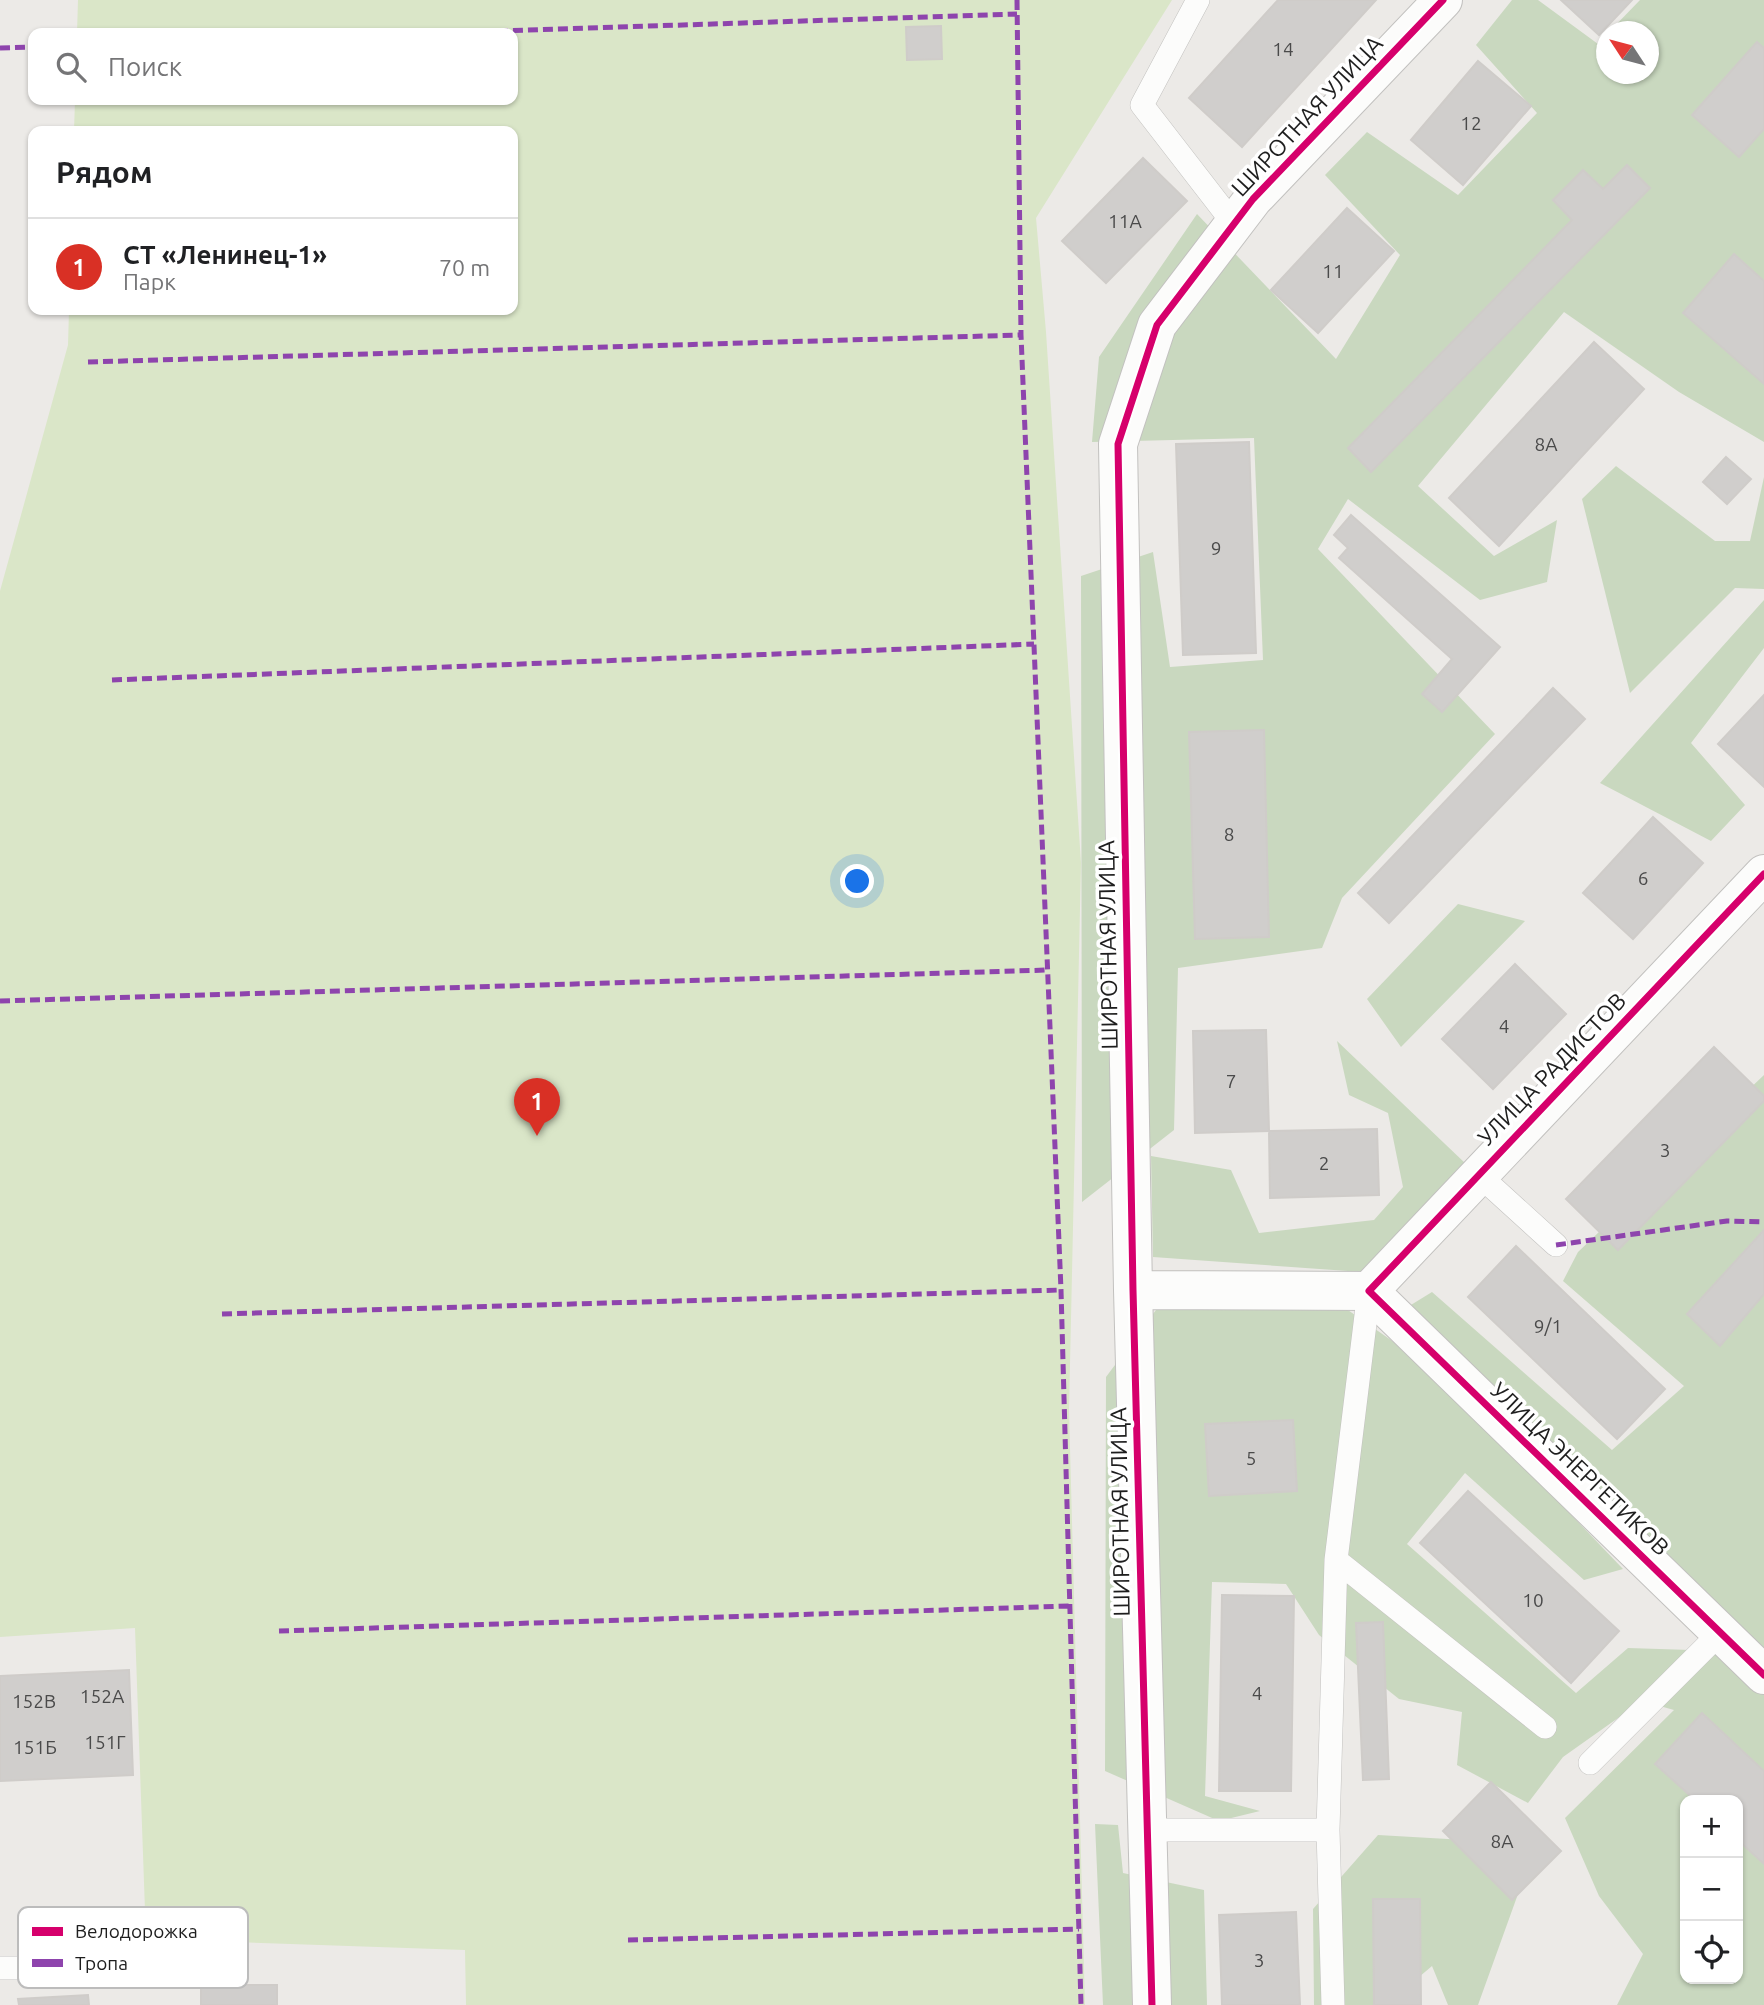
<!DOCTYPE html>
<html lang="ru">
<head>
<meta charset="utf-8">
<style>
	:root { --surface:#fff; --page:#f6f6f6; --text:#202124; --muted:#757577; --line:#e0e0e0; --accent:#d93025 }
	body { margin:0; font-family:Ubuntu,sans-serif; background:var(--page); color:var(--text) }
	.controls { position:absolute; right:21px; bottom:21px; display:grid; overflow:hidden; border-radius:14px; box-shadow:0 2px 5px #0004 }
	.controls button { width:63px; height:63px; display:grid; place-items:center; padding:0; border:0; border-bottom:2px solid var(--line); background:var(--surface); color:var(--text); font:35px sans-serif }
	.compass { position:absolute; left:1596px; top:21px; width:63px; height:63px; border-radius:50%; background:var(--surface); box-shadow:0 2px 5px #0004; rotate:306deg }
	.you { position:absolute; left:858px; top:882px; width:24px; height:24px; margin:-18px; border:5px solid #fff; border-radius:50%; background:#1a73e8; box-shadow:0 0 0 10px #1a73e833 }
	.badge { display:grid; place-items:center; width:46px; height:46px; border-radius:50%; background:var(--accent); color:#fff; font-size:23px; font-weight:700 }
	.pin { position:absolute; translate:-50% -58px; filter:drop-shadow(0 2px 4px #0008) }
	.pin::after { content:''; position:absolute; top:37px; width:24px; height:21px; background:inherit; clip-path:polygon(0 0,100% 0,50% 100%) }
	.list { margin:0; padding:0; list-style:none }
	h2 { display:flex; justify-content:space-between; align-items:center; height:91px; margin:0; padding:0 28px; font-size:30px }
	h2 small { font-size:23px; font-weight:400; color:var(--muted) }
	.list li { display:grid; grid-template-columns:46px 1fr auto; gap:21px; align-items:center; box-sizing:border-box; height:98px; padding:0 28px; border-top:2px solid var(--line) }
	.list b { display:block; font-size:26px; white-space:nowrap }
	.list p { margin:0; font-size:23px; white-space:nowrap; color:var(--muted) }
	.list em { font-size:23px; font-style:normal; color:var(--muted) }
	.icon { flex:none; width:38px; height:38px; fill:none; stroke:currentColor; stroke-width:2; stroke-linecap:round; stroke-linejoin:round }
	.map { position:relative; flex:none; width:1764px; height:2005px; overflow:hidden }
	.search { position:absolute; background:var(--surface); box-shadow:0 2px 5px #0004; left:28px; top:28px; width:490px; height:77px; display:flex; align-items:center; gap:18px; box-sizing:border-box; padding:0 24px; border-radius:14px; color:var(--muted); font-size:26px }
	.panel { position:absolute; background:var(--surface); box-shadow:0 2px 5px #0004; left:28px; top:126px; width:490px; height:189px; border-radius:14px }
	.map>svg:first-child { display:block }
</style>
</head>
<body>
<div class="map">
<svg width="1764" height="2005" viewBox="0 0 1764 2005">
	<rect width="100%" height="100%" fill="#eceae7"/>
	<path fill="#dae6c8" d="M78 0H1172L1036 218 1046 332 1081 863 1069 1410 1085 2005H466L465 1950 146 1939 135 1628 0 1637V591L68 345 69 310H513V131H74L75 100H513V33H77Z"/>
	<path fill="#c9d8bf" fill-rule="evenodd" d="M1512 0H1538L1598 44 1606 35V74H1648V32L1610 31 1640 0H1764V442L1679 392 1564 312 1418 486 1494 556 1557 520 1547 582 1480 600 1348 499 1318 549 1495 734 1342 898 1322 948 1178 968 1174 1130 1082 1202 1081 576 1153 552 1170 667 1263 660 1254 438 1092 442 1099 357 1197 214 1336 359 1400 255 1325 175 1367 132 1458 195 1537 113 1476 45Z
		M1616 466 1715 541H1750L1764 477V589L1735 588 1630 693 1582 499Z
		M1764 600V648L1691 743 1745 805 1711 841 1600 783Z
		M1458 904 1525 921 1401 1047 1367 999Z
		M1337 1041 1466 1164 1362 1272 1153 1257 1151 1156 1231 1170 1259 1233 1374 1220 1403 1187 1388 1113 1349 1095Z
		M1764 1075V1650L1406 1308 1432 1292 1612 1450 1684 1386 1563 1281 1578 1252Z
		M1159 1306 1345 1308 1431 1368 1623 1569 1584 1580 1465 1473 1407 1544 1576 1693 1628 1648 1722 1651 1764 1692V2005H1617L1643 1954 1599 1896 1565 1818 1674 1710 1642 1701 1563 1757 1528 1803 1457 1765 1462 1712 1399 1699 1319 1635 1286 1584 1212 1582 1205 1796 1260 1811 1219 1821 1105 1771 1106 1377ZM1685 1800H1738V1979H1685Z
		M1095 1824 1118 1825 1123 1873 1204 1890 1207 2005H1103Z
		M1378 1835 1536 1844 1478 2005H1448L1432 1966 1386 2005H1314L1313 1909Z"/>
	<path fill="#d0cecc" stroke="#cfccc9" stroke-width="2" d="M1278 0H1376L1242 147 1189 98Z
		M1561 0H1632L1599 35Z
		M941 26 942 59 907 60 906 27Z
		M1757 42 1764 48V129L1739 157 1692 115Z
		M1478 61 1531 106 1463 185 1411 140Z
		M1143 158 1187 201 1106 283 1062 241Z
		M1627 165 1650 188 1371 472 1348 448 1572 220 1553 200 1583 170 1603 189Z
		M1347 208 1394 251 1318 333 1271 290Z
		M1734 254 1764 281V384L1683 313Z
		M1594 342 1644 389 1499 546 1449 498Z
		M1249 442 1256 653 1183 655 1176 444Z
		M1726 457 1751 479 1727 504 1703 482Z
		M1351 515 1500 647 1442 712 1422 694 1452 659 1339 558 1348 548 1334 535Z
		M1553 688 1585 719 1389 923 1358 893Z
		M1764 695V787L1718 744Z
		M1264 730 1269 937 1195 939 1189 732Z
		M1653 817 1703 863 1633 939 1583 893Z
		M1515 964 1566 1014 1493 1089 1442 1039Z
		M1266 1030 1269 1131 1195 1133 1193 1031Z
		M1714 1047 1764 1096V1101L1618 1250 1566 1199Z
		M1377 1129 1379 1195 1270 1198 1269 1131Z
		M1764 1230V1294L1720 1346 1687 1314Z
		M1516 1246 1665 1389 1617 1439 1468 1297Z
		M1293 1420 1297 1491 1209 1496 1205 1424Z
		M1468 1491 1619 1631 1571 1683 1420 1543Z
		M1222 1595 1294 1596 1291 1791H1219Z
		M1383 1622 1389 1779 1363 1780 1356 1623Z
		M129 1670 133 1775 0 1781V1676Z
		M1702 1713 1764 1771V1864L1738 1840V1800H1695L1655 1764Z
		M1491 1782 1561 1851 1512 1900 1443 1831Z
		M1373 1899H1420L1421 2005H1374Z
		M1296 1912 1300 2005H1222L1219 1915Z
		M201 1985H277V2005H201Z
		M88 1995 89 2005H19L18 1999Z"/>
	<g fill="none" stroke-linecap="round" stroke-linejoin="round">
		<g stroke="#c2c1bf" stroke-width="24">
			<path id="service" d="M1198 0 1142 105 1234 224
				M1479 1175 1556 1245
				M1336 1560 1545 1727
				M1590 1763 1720 1633
				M1148 1830H1328L1336 1560 1369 1291
				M1328 1830 1333 2005
				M0 1968H147"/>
		</g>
		<g stroke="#c2c1bf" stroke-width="40">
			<path id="minor" d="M1133 1290 1369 1291
				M1369 1291 1764 874
				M1369 1291 1764 1675
				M1152 2005 1133 1290 1118 444 1157 325 1253 199 1443 0"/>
		</g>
		<use href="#service" stroke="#fcfcfb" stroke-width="23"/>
		<use href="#minor" stroke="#fcfcfb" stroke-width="38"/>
		<path stroke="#8e44ad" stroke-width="5" stroke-dasharray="10 5" stroke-linecap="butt" d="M1017 0 1021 335 1061 1290 1081 2005
			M438 33 1017 14
			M0 48 33 47
			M88 362 1021 335
			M112 680 1034 644
			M0 1001 1048 970
			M1556 1245 1727 1221 1764 1222
			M222 1314 1061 1290
			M279 1631 1070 1606
			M628 1940 1079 1929"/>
		<g stroke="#fff" stroke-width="11">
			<path id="cycleway" d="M1764 874 1369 1291 1764 1675
				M1152 2005 1133 1290 1118 444 1157 325 1253 199 1443 0"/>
		</g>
		<use href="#cycleway" stroke="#d6006c" stroke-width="7"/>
	</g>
	<g text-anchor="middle" stroke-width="7" stroke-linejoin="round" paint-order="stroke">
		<g font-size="19" fill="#4a4a4a">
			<text x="1283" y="56">14</text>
			<text x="1471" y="130">12</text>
			<text x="1125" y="228">11А</text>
			<text x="1333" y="278">11</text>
			<text x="1546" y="451">8А</text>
			<text x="1216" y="555">9</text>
			<text x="1229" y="841">8</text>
			<text x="1643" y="885">6</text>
			<text x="1504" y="1033">4</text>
			<text x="1231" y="1088">7</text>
			<text x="1665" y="1157">3</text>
			<text x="1324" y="1170">2</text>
			<text x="1548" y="1333">9/1</text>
			<text x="1251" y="1465">5</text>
			<text x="1533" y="1607">10</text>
			<text x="1257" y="1700">4</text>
			<text x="102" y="1703">152А</text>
			<text x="34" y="1708">152В</text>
			<text x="105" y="1749">151Г</text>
			<text x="35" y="1754">151Б</text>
			<text x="1502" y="1848">8А</text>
			<text x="1259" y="1967">3</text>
		</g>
		<g font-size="23" fill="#1e1e1e" stroke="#fff">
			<text transform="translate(1307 116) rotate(-47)" y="8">ШИРОТНАЯ УЛИЦА</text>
			<text transform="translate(1108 945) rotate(-91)" y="8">ШИРОТНАЯ УЛИЦА</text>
			<text transform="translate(1552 1069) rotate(-46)" y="8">УЛИЦА РАДИСТОВ</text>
			<text transform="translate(1580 1469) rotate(44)" y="8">УЛИЦА ЭНЕРГЕТИКОВ</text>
			<text transform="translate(1120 1512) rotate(-91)" y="8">ШИРОТНАЯ УЛИЦА</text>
		</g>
	</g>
	<rect x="18" y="1907" width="230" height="81" rx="10" fill="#fff" stroke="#bcbcbc" stroke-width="2"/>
	<rect x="32" y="1927" width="31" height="9" fill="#d6006c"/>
	<rect x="32" y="1959" width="31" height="8" fill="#8e44ad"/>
	<g font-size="19" fill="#1e1e1e">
		<text x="75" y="1938">Велодорожка</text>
		<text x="75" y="1970">Тропа</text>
	</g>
</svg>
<div class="controls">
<button>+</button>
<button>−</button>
<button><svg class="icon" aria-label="locate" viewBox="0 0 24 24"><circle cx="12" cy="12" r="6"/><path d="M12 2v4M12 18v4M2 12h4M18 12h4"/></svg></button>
</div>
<svg class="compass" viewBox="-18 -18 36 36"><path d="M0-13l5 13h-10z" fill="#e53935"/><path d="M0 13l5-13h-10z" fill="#757577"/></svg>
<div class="you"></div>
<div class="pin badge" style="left:537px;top:1136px">1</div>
<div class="search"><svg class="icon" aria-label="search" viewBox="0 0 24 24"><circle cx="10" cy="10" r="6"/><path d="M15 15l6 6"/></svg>Поиск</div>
<section class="panel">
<h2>Рядом<small></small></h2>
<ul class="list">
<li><span class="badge">1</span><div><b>СТ «Ленинец-1»</b><p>Парк</p></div><em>70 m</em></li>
</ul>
</section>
</div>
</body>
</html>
